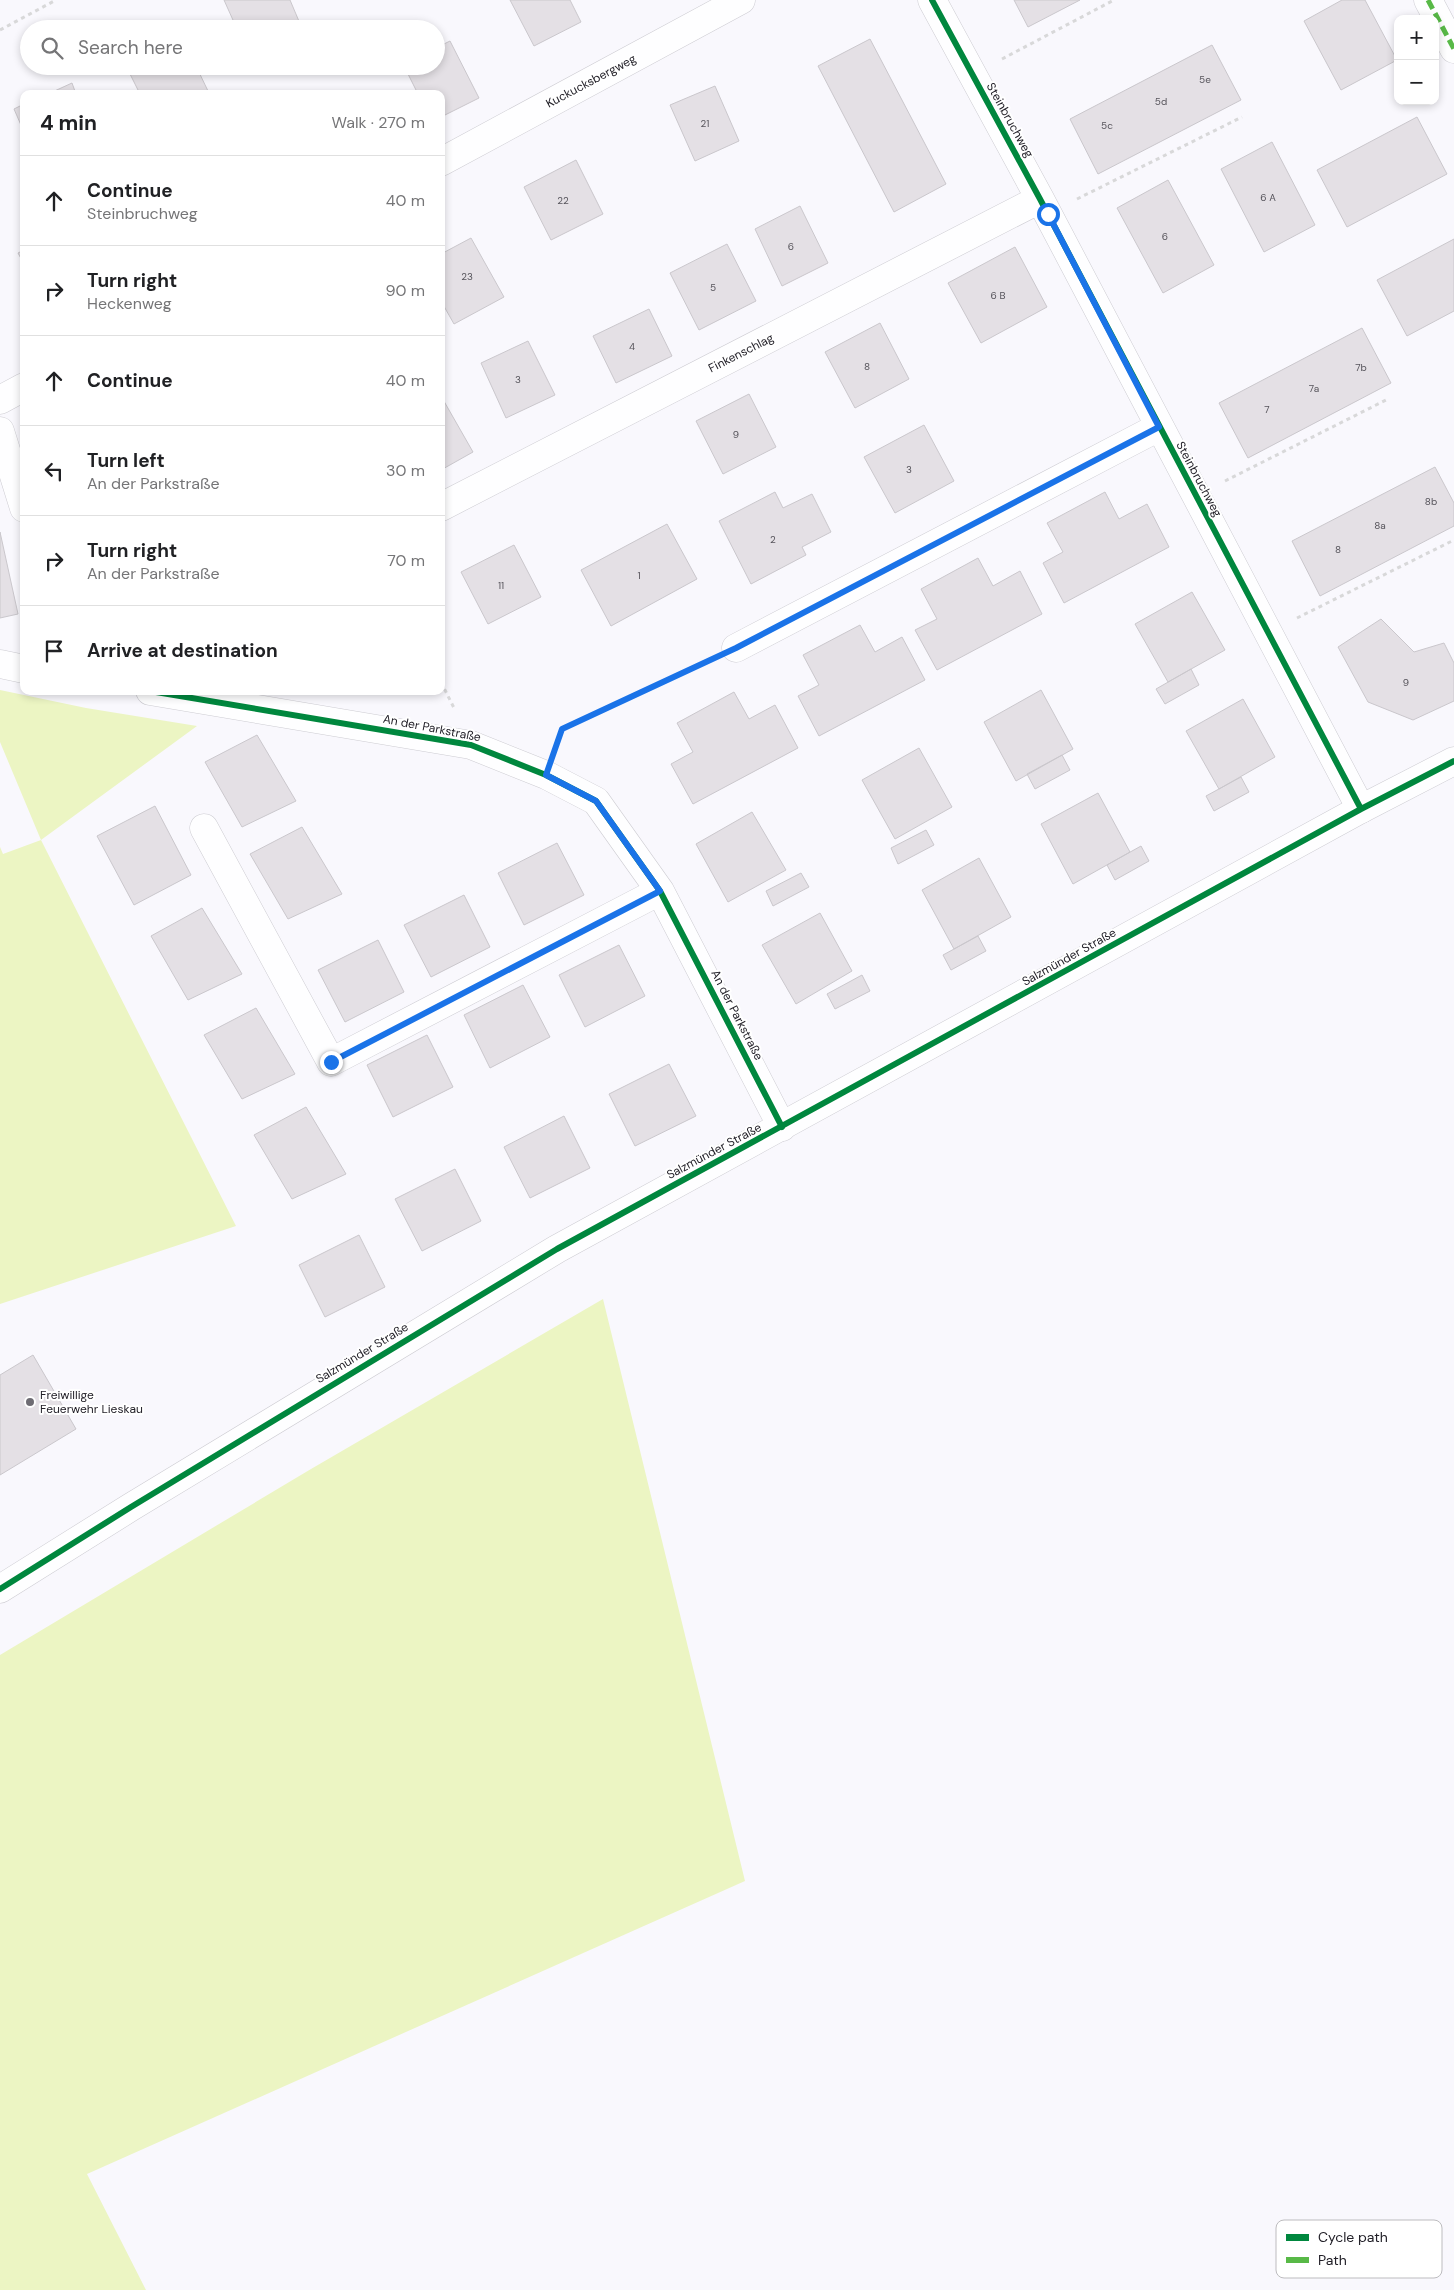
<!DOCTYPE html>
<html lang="en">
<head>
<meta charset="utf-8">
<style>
	:root { --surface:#fff; --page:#f2f2f2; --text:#202124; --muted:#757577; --line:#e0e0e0 }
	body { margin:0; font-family:"DM Sans",sans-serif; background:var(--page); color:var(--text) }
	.controls { position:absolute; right:15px; top:15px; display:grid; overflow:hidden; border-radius:10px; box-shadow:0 2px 8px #0003 }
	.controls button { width:45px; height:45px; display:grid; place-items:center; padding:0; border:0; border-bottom:1px solid var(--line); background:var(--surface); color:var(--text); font:25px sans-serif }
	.stop { position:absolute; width:15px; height:15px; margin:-11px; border:4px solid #1a73e8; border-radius:50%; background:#fff }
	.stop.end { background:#1a73e8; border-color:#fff; box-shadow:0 1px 5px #0008 }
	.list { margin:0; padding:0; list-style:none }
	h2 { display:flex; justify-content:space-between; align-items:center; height:65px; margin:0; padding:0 20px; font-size:21px }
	h2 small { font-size:16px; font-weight:400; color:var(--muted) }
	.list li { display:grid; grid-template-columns:32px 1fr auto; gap:15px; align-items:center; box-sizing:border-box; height:90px; padding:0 20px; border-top:1px solid var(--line) }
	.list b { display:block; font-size:19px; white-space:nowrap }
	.list p { margin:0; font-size:16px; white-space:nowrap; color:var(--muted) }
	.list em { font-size:16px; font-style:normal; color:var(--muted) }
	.icon { flex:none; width:28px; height:28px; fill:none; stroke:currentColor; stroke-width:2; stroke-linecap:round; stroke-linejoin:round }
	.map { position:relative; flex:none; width:1454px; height:2290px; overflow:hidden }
	.search { position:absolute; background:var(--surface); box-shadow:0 2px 8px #0003; left:20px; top:20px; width:425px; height:55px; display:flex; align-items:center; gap:12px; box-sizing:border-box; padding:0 18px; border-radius:28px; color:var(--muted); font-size:19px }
	.panel { position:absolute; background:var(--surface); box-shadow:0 2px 8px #0003; left:20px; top:90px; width:425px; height:605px; border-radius:10px }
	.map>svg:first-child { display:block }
</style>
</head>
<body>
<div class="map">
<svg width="1454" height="2290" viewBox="0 0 1454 2290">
	<rect width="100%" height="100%" fill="#f9f8fd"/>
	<path fill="#ecf5c3" d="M0 690 86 708 197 726 41 840 236 1226 0 1304V847L3 854 41 840 0 742Z
		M603 1299 745 1881 87 2174 146 2290H0V1655L311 1469Z"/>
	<path fill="#e4e0e5" stroke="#cac7cc" d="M224 0H290L301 26 295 29H237Z
		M510 0H570L581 22 534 46Z
		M1014 0H1080L1028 27Z
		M1342 0H1365L1397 60 1341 90 1304 21Z
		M870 39 946 184 894 212 818 66Z
		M450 41 479 98 441 117V94H418L404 66H436V48Z
		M1212 45 1241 100 1098 174 1070 119Z
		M126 66H196L208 91 203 94H140Z
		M72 83 76 94H48Z
		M715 86 739 141 695 161 670 105Z
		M24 104V132L14 109Z
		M1417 117 1447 174 1347 227 1317 170Z
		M1272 142 1315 225 1264 252 1221 169Z
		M576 160 603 214 551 240 524 187Z
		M1168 180 1214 265 1163 293 1117 208Z
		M800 206 828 263 782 286 755 229Z
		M471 238 504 297 454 324 441 301V254Z
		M1454 239V311L1407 336 1377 280Z
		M727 244 756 301 699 330 670 273Z
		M1015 247 1047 307 981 343 948 283Z
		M24 250V264L18 253Z
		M649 309 672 356 616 383 593 336Z
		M880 323 909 379 855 408 825 352Z
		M1362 328 1391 383 1248 458 1219 403Z
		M528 341 555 395 506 418 481 363Z
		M749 394 776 447 723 474 696 421Z
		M441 396 473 452 441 470Z
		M924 425 954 481 895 513 864 457Z
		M1435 467 1454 503V526L1320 596 1292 541Z
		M775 492 783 508 812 494 831 532 802 547 806 555 751 584 719 521Z
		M1105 492 1119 519 1147 504 1169 547 1064 603 1043 563 1063 552 1047 523Z
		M667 524 697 579 611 626 581 570Z
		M0 532 18 614 0 618Z
		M514 545 541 597 488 624 461 572Z
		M978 558 993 586 1020 571 1042 614 937 670 915 630 937 619 921 589Z
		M1192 592 1225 650 1168 682 1135 624Z
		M1381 619 1414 652 1444 643 1454 663V701L1413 720 1368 702 1338 647Z
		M860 625 875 652 902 637 925 680 819 736 798 696 819 685 803 655Z
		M1191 669 1199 685 1165 704 1156 689Z
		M1041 690 1073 749 1016 781 984 722Z
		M734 692 749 719 775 705 798 748 693 804 671 764 693 752 677 723Z
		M1243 699 1275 757 1219 789 1186 731Z
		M257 735 296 801 242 827 205 762Z
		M919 748 952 807 895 839 862 780Z
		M1062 755 1070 770 1035 789 1027 774Z
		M1241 777 1249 792 1214 811 1206 796Z
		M1098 793 1130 852 1073 884 1041 824Z
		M155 806 191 875 134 905 97 836Z
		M752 812 786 870 728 902 696 844Z
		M302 827 342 894 288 919 250 854Z
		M926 830 934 845 898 864 891 848Z
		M557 843 584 895 524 925 498 873Z
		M1141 846 1149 861 1115 880 1107 865Z
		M979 858 1011 917 954 949 922 890Z
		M801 873 809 887 773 906 766 891Z
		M464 895 490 947 431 977 404 925Z
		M202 908 242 974 188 1000 151 936Z
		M820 913 852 971 796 1004 762 945Z
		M978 936 986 951 951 970 943 955Z
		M378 940 404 992 345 1022 318 970Z
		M619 945 645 996 585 1027 559 975Z
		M862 975 870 991 835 1009 827 994Z
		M523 985 550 1037 490 1068 464 1015Z
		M256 1008 295 1074 242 1099 204 1035Z
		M427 1035 453 1087 393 1117 367 1065Z
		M669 1064 696 1116 635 1146 609 1094Z
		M306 1107 346 1174 292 1199 254 1135Z
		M564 1116 590 1168 530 1198 504 1147Z
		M455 1169 481 1221 422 1251 395 1199Z
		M359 1235 385 1287 325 1317 299 1265Z
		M33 1355 76 1429 0 1475V1375Z"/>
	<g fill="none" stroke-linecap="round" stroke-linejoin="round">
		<g stroke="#cdccd2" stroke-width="29">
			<path id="street" d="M932 0 1040 199 1361 809
				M1428 0 1454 49
				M441 162 741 0
				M0 400 24 387
				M0 431 24 508
				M441 507 1040 199
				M736 648 1159 427
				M0 664 24 669
				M150 691 471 745 546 775 596 801 660 891 782 1127
				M204 828 331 1062 660 891"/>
		</g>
		<g stroke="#cdccd2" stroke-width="29">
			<path id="secondary" d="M0 1589 131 1507 557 1249 1361 809 1454 761"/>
		</g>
		<path stroke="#d8d8d9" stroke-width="3" stroke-dasharray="4 4" stroke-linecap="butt" d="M0 30 56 0
			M1002 59 1114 0
			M1077 199 1242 117
			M1225 481 1388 399
			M1297 618 1454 540
			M441 682 454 708
			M557 743 562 729 706 662"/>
		<use href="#street" stroke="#fefeff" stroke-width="28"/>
		<use href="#secondary" stroke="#fefeff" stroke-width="28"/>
		<path stroke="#58b947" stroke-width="5" stroke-dasharray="10 5" stroke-linecap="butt" d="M1428 0 1454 49"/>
		<g stroke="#fff" stroke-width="9">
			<path id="cycleway" d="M932 0 1040 199 1361 809
				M150 691 471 745 546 775 596 801 660 891 782 1127
				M0 1589 131 1507 557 1249 1361 809 1454 761"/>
		</g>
		<use href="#cycleway" stroke="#00873e" stroke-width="6"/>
	</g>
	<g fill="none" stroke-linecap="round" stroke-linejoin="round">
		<path stroke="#1a73e8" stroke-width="6" d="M331 1062 660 891 596 801 546 775 562 729 736 648 1159 427 1048 214"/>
	</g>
	<circle fill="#6e6c73" stroke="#fff" stroke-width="2" cx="30" cy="1402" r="5"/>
	<g text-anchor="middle" stroke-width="4" stroke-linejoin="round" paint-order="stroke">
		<g font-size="10" fill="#56545b">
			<text x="1205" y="83">5e</text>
			<text x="1161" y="105">5d</text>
			<text x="705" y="127">21</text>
			<text x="1107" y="129">5c</text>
			<text x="1268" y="201">6 A</text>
			<text x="563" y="204">22</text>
			<text x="1165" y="240">6</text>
			<text x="791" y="250">6</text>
			<text x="467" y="280">23</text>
			<text x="713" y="291">5</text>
			<text x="998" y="299">6 B</text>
			<text x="632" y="350">4</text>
			<text x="867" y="370">8</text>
			<text x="1361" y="371">7b</text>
			<text x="518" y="383">3</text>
			<text x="1314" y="392">7a</text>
			<text x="1267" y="413">7</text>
			<text x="736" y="438">9</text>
			<text x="909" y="473">3</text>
			<text x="1431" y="505">8b</text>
			<text x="1380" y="529">8a</text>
			<text x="773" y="543">2</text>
			<text x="1338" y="553">8</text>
			<text x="639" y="579">1</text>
			<text x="501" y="589">11</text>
			<text x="1406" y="686">9</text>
		</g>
		<g font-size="12" fill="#232129" stroke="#fff">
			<text transform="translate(591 81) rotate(-28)" y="4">Kuckucksbergweg</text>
			<text transform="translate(1010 120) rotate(61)" y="4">Steinbruchweg</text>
			<text transform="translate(741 353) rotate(-27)" y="4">Finkenschlag</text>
			<text transform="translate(1199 479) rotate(62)" y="4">Steinbruchweg</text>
			<text transform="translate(432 728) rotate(11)" y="4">An der Parkstraße</text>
			<text transform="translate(1069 957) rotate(-29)" y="4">Salzmünder Straße</text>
			<text transform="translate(737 1015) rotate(63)" y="4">An der Parkstraße</text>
			<text transform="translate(714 1151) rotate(-28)" y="4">Salzmünder Straße</text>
			<text transform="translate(362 1353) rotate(-31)" y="4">Salzmünder Straße</text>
		</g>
		<g font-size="12" fill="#232129" stroke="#fff" text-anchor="start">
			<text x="40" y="1399">Freiwillige<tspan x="40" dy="14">Feuerwehr Lieskau</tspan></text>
		</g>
	</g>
	<rect x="1276" y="2220" width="166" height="58" rx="8" fill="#fff" stroke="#bdbcbf" stroke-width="1"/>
	<rect x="1286" y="2234" width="23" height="7" fill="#00873e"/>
	<rect x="1286" y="2257" width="23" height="6" fill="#58b947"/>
	<g font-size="14" fill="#232129">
		<text x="1318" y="2242">Cycle path</text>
		<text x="1318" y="2265">Path</text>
	</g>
</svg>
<div class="controls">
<button>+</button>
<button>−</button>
</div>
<div class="stop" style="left:1048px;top:214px"></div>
<div class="stop end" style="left:331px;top:1062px"></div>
<div class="search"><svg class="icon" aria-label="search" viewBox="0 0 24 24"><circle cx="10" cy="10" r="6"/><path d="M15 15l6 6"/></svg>Search here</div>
<section class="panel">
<h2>4 min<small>Walk · 270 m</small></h2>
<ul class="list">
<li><svg class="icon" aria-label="ahead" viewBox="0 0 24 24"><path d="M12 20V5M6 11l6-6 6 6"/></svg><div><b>Continue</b><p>Steinbruchweg</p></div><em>40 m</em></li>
<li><svg class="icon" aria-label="right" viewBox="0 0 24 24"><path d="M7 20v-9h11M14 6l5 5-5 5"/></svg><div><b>Turn right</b><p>Heckenweg</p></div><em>90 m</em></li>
<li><svg class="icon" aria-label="ahead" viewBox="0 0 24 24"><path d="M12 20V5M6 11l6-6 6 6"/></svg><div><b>Continue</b></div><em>40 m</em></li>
<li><svg class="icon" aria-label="left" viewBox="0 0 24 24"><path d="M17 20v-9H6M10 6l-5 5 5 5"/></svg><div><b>Turn left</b><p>An der Parkstraße</p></div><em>30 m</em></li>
<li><svg class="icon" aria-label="right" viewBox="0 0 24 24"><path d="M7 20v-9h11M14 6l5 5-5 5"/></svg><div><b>Turn right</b><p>An der Parkstraße</p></div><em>70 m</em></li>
<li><svg class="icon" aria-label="arrive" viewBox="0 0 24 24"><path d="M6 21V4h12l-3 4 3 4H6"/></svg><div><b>Arrive at destination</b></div></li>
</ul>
</section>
</div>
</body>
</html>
